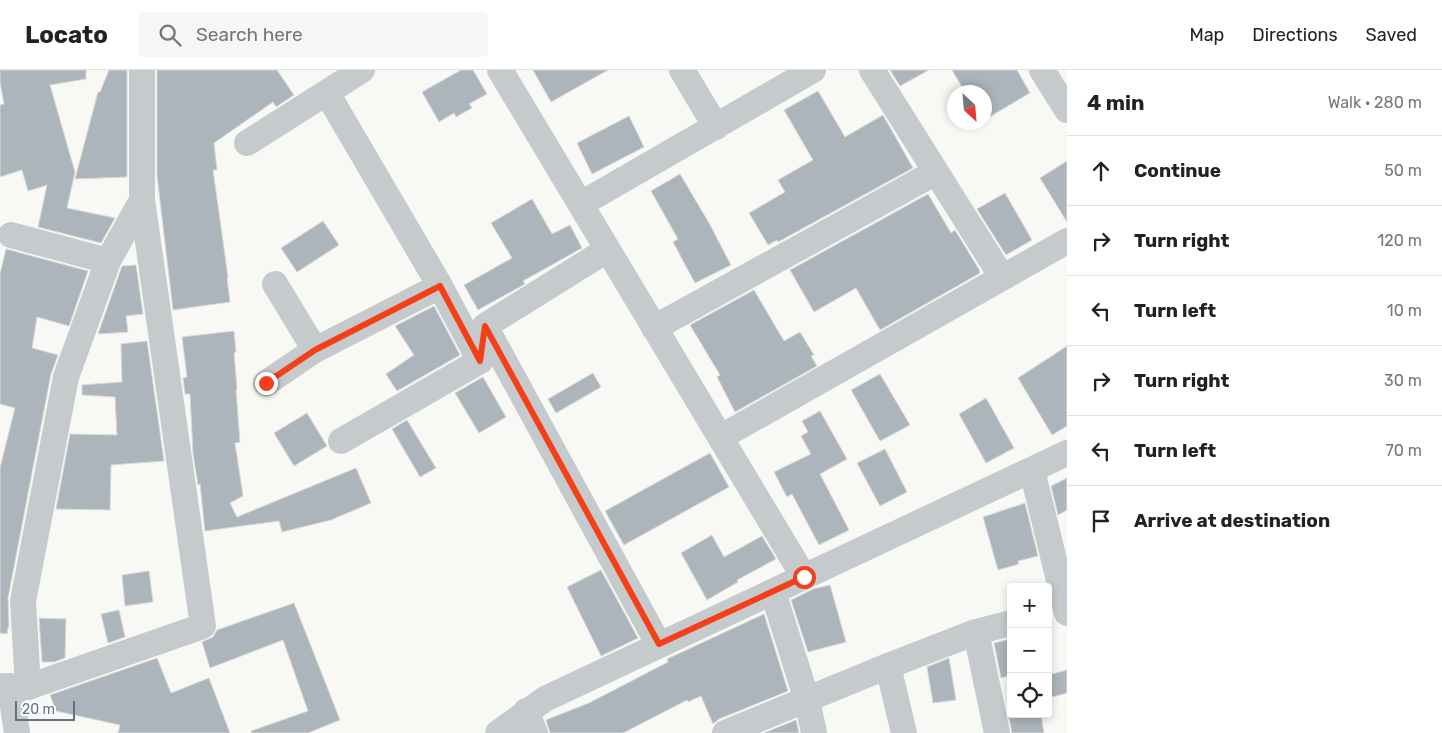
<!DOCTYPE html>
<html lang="en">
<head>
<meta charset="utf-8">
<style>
	:root { --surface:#fff; --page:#f6f6f6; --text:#222; --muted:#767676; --line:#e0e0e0 }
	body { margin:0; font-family:Rubik,sans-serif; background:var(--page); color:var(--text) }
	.controls { position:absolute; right:15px; bottom:15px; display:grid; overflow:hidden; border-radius:5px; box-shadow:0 2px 8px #0003 }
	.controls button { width:45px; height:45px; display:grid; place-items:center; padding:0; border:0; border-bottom:1px solid var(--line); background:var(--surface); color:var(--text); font:25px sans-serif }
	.compass { position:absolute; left:947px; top:15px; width:45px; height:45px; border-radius:50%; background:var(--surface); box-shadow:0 2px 8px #0003; rotate:154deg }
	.scale { position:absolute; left:15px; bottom:12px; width:60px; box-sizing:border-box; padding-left:5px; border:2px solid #607583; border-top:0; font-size:14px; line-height:18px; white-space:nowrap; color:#607583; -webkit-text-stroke:4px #fff; paint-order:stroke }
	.stop { position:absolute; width:15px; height:15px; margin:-11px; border:4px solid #f53f18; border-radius:50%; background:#fff }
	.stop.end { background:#f53f18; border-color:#fff; box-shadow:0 1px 5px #0008 }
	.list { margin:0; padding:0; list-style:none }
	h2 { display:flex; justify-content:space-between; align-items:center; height:65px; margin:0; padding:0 20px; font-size:21px }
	h2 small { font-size:16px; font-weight:400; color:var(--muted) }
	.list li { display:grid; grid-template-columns:32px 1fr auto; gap:15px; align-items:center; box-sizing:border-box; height:70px; padding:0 20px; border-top:1px solid var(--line) }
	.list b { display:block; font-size:19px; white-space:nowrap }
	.list em { font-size:16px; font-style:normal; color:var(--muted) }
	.icon { flex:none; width:28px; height:28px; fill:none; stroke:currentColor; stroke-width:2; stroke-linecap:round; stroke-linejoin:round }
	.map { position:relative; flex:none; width:1067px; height:663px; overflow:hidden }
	header { display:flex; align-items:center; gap:30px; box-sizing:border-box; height:70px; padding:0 25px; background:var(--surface); border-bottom:1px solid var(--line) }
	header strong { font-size:24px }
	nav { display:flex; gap:28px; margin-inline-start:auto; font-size:18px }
	.search { width:350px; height:45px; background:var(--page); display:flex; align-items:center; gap:12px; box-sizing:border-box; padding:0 18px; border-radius:5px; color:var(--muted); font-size:19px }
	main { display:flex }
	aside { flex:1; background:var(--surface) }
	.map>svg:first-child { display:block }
</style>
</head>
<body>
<header>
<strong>Locato</strong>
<div class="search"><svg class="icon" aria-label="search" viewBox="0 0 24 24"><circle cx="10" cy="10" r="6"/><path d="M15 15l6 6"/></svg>Search here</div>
<nav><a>Map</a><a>Directions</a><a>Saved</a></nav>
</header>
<main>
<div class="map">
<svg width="1067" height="663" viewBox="0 0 1067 663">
	<rect width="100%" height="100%" fill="#f8f8f5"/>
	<path fill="#abb5bb" stroke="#dad9d7" d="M0 0H86V9L50 15 75 102 67 138 115 148 101 173 38 157 47 115 28 121 22 100 0 107V35L4 34 0 12Z
		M109 0H127V107L75 109 98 22H100Z
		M157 0H277L294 25 276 37 273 32 214 73 217 100H213L228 207 227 208 230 232 173 240 157 106Z
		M461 0H473L487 24 469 34 472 38 456 47 454 43 439 52 422 22Z
		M533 0H608L551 32Z
		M890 0H929L900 16Z
		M952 0H1017L1030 23 984 50V22H965Z
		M818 21 845 67 883 45 913 98 778 172 777 170 768 175 749 143 785 122 778 110 813 90 784 40Z
		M629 46 644 77 592 104 577 73Z
		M1067 91V152L1040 108Z
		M680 104 709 153 731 195 695 213 673 172 678 169 651 121Z
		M1005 123 1032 170 1006 185 977 139Z
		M928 124 951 163 955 160 980 201 979 202 980 203 880 260 856 218 814 242 790 200Z
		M532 129 552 164 570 155 582 178 523 211 525 214 478 240 464 215 512 188 491 153Z
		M323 151 339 175 297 202 281 178Z
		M6 179 88 201 69 256 37 247 32 278 58 285 51 304 8 528 9 557H8L7 564 0 563V398L15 338 0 334V204Z
		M136 195 143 244 126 246 128 262 98 264 122 196Z
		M754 220 784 271 800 262 814 285 811 286 817 296 735 342 717 307 720 305 690 255Z
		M434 236 460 285 397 321 386 304 414 285 395 256Z
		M234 261 236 282 234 283 237 319 236 320 240 372 235 373 243 426 230 433 237 447 356 398 371 433 331 450 282 462 279 451 205 461 200 414 198 415 193 384 190 324H185L183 308 187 307 182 267Z
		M147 271 164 391 111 395 110 440 56 439 70 364 117 365 115 327 82 325V315L122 312 121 274Z
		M1067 276V356L1052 365 1018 308Z
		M593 303 601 317 556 343 548 329Z
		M880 304 910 355 880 371 851 320Z
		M483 307 506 347 479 363 455 323Z
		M986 328 1014 378 986 393 959 344Z
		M820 341 847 389 820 404 849 460 819 475 792 424 787 427 774 402 811 384 801 366 808 362 802 351Z
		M307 343 327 376 294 396 274 363Z
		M407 350 436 398 420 407 392 359Z
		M885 379 907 422 880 436 857 393Z
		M710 383 729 417 624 475 605 441Z
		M1067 408V440L1058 445 1051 416Z
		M1025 433 1038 486 1018 491 1019 494 998 500 983 447Z
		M712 465 724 487 762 466 776 489 737 510 738 512 707 530 681 483Z
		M601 500 638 568 601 586 567 517Z
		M149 501 153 532 125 536 122 505Z
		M830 515 846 572 808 582 791 530 813 519Z
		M294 533 340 650 308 663H252L251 661 308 641 283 570 210 598 202 572 213 567 217 560Z
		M119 540 125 567 108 573 101 544Z
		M764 544 788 621 719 649 713 654 701 626 688 632 687 630 623 663H550L546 650 589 633 668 592 667 589Z
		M39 548 66 549 65 588 54 592H42Z
		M1011 569V605L1001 608 994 573Z
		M157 588 171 623 209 608 230 663H118L120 655 56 641 50 625Z
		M949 588 956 630 933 633 927 597Z
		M1067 600V623L1048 628V605Z
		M1008 644H1041L1044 663H1012Z
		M796 650 799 663H764Z"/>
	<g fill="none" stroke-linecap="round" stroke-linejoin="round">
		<path stroke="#c5cacd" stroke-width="26" d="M500 0 804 507
			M682 0 716 57
			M872 0 1002 207
			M1042 0 1067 40
			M327 23 440 216 480 291 485 256 607 180
			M247 73 362 0
			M581 134 813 0
			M11 165 108 191
			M275 214 315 280
			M485 256 659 575
			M654 258 936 102
			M266 313 315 280 440 216
			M721 367 1067 171
			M341 371 480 291
			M1032 400 1067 543
			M773 522 807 630 814 663
			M976 562 997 663
			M888 596 904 663
			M0 616 28 617 203 556 142 130V0
			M10 616 17 663
			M28 617 23 531 66 307 108 191 142 130
			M526 641 535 663
			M498 663 545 629 1067 383
			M725 663 888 596 976 562 1011 553"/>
	</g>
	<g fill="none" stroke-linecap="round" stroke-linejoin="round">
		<path stroke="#f53f18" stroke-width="6" d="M266 313 315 280 440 216 480 291 485 256 659 574 804 507"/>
	</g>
</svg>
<div class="controls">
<button>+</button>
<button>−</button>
<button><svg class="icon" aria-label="locate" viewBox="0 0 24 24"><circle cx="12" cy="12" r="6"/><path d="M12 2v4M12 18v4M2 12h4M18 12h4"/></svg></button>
</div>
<svg class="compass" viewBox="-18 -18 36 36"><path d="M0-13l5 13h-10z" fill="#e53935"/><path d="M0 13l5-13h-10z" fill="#767676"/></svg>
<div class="scale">20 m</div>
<div class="stop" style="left:804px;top:507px"></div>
<div class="stop end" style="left:266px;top:313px"></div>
</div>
<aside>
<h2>4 min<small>Walk · 280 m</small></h2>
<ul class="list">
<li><svg class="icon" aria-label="ahead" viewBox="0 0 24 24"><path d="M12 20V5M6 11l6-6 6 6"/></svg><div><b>Continue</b></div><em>50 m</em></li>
<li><svg class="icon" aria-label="right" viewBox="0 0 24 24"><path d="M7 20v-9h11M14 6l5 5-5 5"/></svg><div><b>Turn right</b></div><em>120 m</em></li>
<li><svg class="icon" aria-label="left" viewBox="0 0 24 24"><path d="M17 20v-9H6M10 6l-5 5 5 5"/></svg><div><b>Turn left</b></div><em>10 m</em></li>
<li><svg class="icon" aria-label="right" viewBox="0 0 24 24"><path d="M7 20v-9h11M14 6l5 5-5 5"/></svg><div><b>Turn right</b></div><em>30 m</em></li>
<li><svg class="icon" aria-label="left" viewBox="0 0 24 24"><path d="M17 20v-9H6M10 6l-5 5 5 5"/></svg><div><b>Turn left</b></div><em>70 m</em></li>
<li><svg class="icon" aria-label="arrive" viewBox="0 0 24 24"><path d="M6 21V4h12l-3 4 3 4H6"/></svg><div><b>Arrive at destination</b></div></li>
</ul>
</aside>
</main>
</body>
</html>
